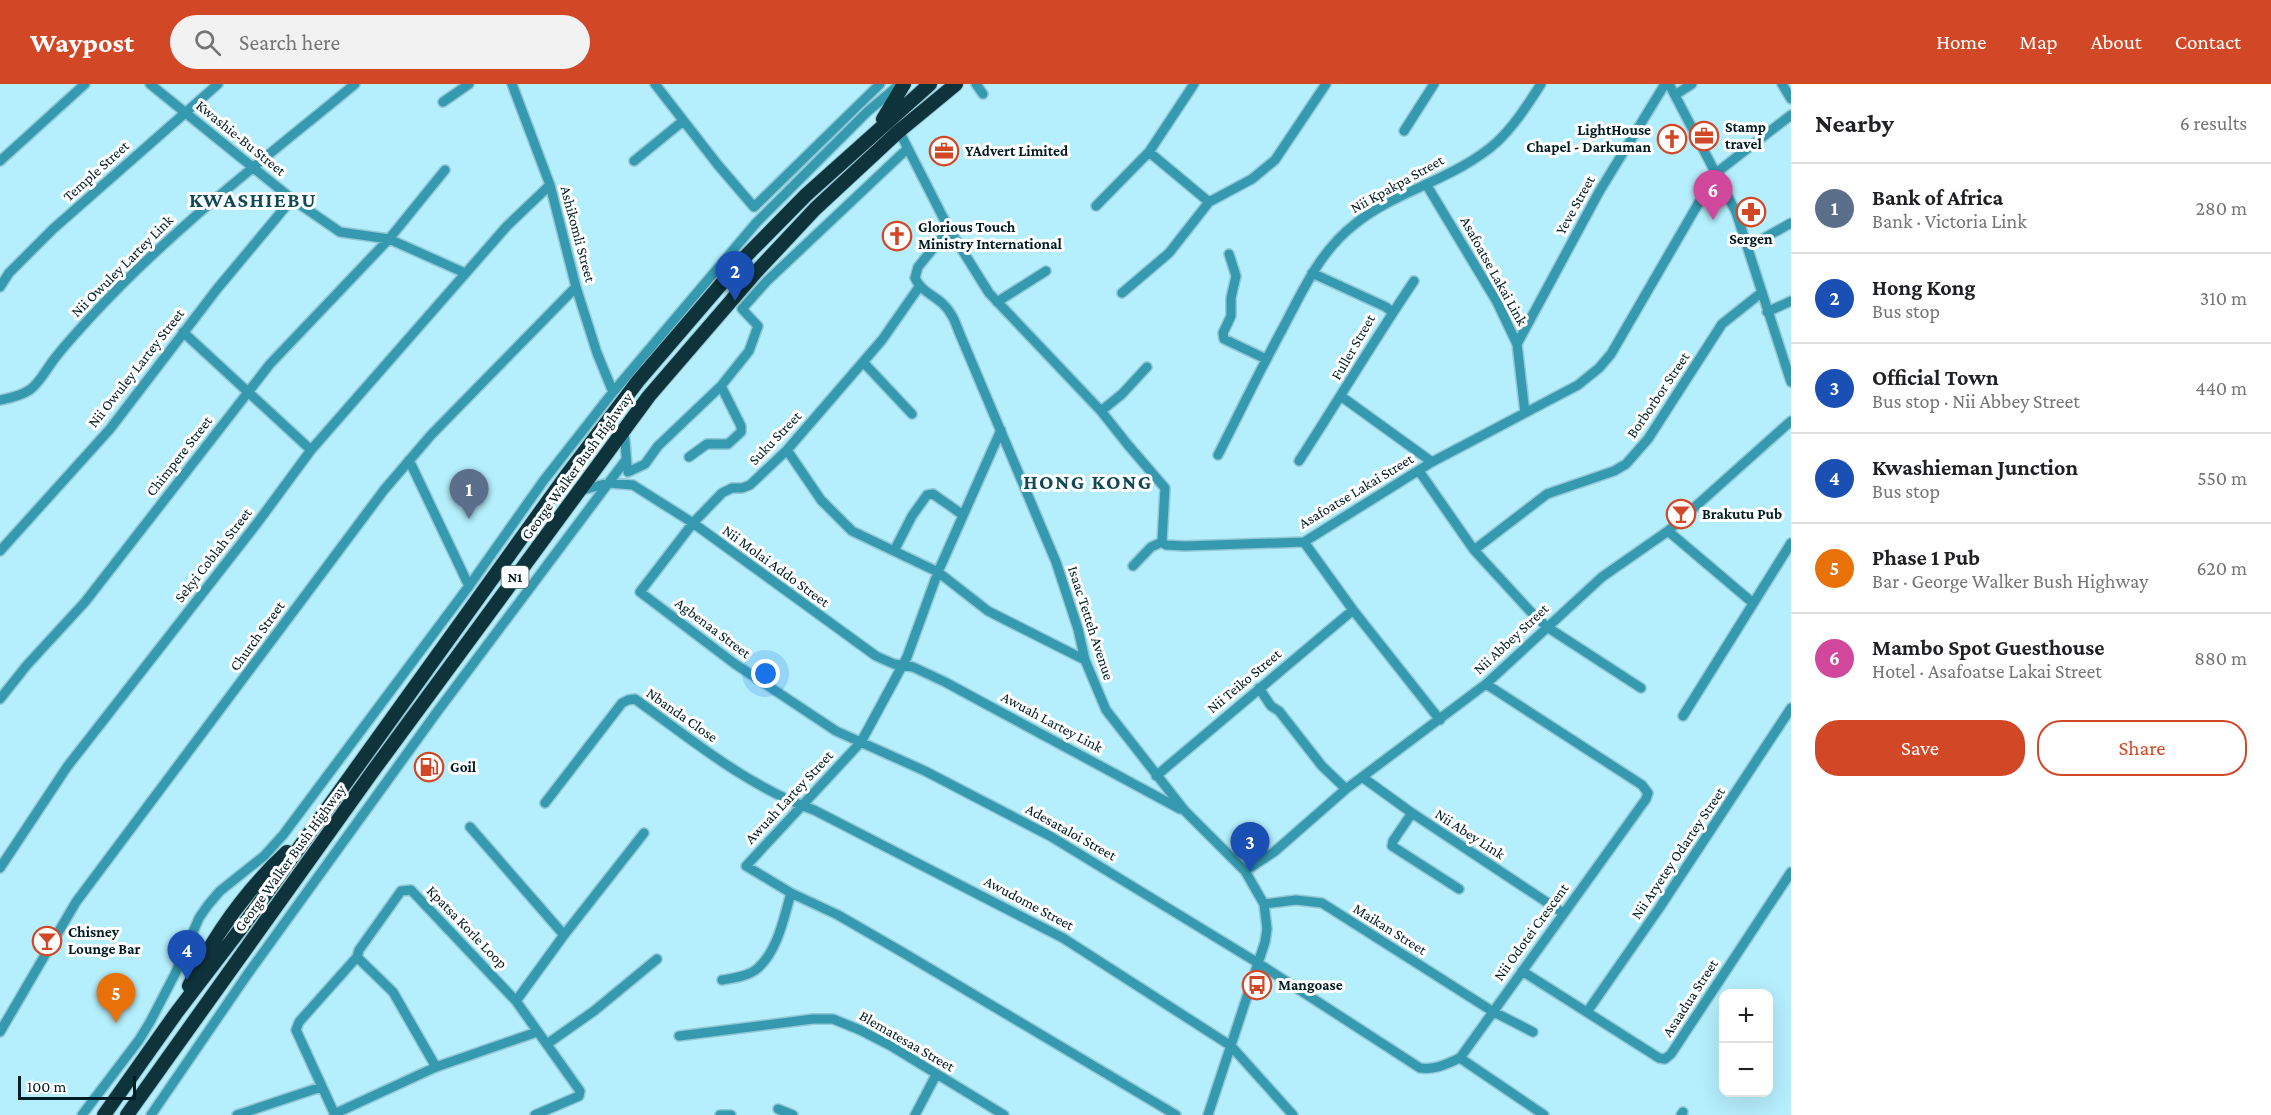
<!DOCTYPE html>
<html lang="en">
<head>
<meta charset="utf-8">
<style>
	:root { --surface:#fff; --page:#f2f2f2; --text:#202124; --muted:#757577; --line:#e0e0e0; --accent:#d24827 }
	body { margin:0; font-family:"Crimson Pro",serif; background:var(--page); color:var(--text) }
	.controls { position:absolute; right:18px; bottom:18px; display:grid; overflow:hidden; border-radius:12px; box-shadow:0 6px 24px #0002 }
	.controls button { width:54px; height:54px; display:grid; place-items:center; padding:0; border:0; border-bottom:2px solid var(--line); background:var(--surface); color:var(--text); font:30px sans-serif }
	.scale { position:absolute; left:18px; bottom:15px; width:118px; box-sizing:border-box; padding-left:6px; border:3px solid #001d24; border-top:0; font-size:16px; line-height:21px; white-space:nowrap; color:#001d24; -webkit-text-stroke:4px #fff; paint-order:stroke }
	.you { position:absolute; left:766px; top:590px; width:21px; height:21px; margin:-15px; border:4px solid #fff; border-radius:50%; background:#1a73e8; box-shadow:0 0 0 9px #1a73e833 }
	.badge { display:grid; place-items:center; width:39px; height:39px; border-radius:50%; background:var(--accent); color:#fff; font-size:20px; font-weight:700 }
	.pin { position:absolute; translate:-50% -50px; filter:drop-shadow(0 2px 3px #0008) }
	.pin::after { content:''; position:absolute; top:32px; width:21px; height:18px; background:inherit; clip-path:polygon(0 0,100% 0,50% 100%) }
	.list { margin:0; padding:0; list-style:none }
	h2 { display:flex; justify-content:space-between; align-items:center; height:78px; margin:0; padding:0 24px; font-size:26px }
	h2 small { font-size:20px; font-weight:400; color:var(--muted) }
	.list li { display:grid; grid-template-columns:39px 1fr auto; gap:18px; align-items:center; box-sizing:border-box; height:90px; padding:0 24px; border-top:2px solid var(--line) }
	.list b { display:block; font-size:22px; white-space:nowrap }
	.list p { margin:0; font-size:20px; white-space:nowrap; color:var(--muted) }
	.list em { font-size:20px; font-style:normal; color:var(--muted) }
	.actions { display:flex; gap:12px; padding:18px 24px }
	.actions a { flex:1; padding:14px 0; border:2px solid var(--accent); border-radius:24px; text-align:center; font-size:21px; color:var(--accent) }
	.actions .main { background:var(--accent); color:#fff }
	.icon { flex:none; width:33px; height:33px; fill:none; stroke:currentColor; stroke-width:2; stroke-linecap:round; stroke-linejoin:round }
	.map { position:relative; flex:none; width:1791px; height:1031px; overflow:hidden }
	header { display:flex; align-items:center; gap:36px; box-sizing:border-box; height:84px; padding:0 30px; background:var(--accent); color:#fff }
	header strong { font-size:28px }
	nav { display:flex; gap:33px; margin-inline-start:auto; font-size:21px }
	.search { width:420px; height:54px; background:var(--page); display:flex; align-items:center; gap:15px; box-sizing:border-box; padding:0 21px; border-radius:33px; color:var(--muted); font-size:22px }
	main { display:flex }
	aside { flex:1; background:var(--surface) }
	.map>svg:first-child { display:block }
</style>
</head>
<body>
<header>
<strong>Waypost</strong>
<div class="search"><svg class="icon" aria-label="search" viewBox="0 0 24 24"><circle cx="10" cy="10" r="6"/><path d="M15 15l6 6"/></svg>Search here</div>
<nav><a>Home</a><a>Map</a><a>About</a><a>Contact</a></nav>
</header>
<main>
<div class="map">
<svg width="1791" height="1031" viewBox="0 0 1791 1031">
	<rect width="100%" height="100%" fill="#b5eefc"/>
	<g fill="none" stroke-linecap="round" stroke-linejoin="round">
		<g stroke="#94c8d5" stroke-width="12">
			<path id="minor" d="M150 0 292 115 340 148 389 155 465 189
				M512 0 550 101 576 203 597 269 613 308
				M655 0 718 81 754 123 880 0
				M976 0 983 10
				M1669 0 1736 128 1791 298
				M1782 0 1791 15
				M1675 11 1692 0
				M443 18 469 0
				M899 47 949 145 989 209 1101 327 1128 361 1165 404 1162 458
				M1404 47 1434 0
				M1149 68 1209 118
				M0 77 85 0
				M634 77 683 37
				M1426 100 1497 218 1517 260 1525 329
				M1096 122 1149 68 1194 0
				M949 145 918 183 915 194C921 207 932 210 942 219 951 227 955 237 959 248L1056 478 1078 545 1085 576 1106 626 1185 727 1245 787 1264 820 1267 845 1265 858 1208 1031
				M1748 163 1791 139
				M1229 170 1236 192 1231 214V232L1223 249 1224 255 1266 275
				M1312 189 1386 223 1392 228
				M0 203 9 189 53 145 218 0
				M919 203 882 256 787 366 750 401 742 404H732L722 409 693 439 640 508 735 580 836 647 925 687 1050 752 1258 879 1420 984C1436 986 1446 980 1460 974L1646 715 1648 709 1642 701 1486 600
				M1122 209 1169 169 1209 118 1252 95 1275 76 1326 0
				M997 218 1046 187
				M1767 228 1791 217
				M183 248 311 366
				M1517 260 1599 108 1665 0
				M864 279 912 330
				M1342 313 1432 378
				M0 316C37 309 35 301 55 274 65 261 77 248 88 236 168 148 263 76 355 0
				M1101 327 1122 310 1147 283
				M624 345 627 382
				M1001 346 938 488 907 573 861 658 746 782 791 809 838 831 902 868 1176 1031
				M787 366 821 416 852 447 938 488 988 527 1085 576
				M1218 371C1240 328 1260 286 1283 244 1303 206 1320 167 1355 140 1397 106 1456 95 1497 58 1515 41 1528 20 1541 0
				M689 373 707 360H728L741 348V342L721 302
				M409 376 469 502
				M1299 377C1338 317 1374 256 1414 197
				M1419 387 1474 466 1530 527 1547 543 1641 604
				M628 388 645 380 658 362 721 302 749 267 758 242 742 225 767 197 907 65
				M579 407 608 399 633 401 693 439 876 572 894 580 913 583 945 598 1180 725
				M1668 447 1753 519
				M1162 458 1166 461 1185 462 1304 458 1432 378 1578 301 1599 284 1611 270 1716 89 1791 31
				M1304 458 1353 526 1440 636
				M1474 466 1547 410 1614 387 1626 380 1648 355 1722 240 1761 209
				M0 467 110 345 217 205 292 115
				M894 467 912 432 927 411 933 410 963 431
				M1133 482 1151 463 1162 458
				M1259 604 1271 622 1279 627 1322 682 1346 705
				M0 615 27 581 85 518 270 280 389 155 445 86
				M1683 632 1791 459
				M1156 692 1353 526
				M1362 693 1412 729 1563 829
				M545 719 622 619 628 616 635 615C691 655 748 703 814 726L1063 854 1231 962 1293 1031
				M1412 729 1393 757 1392 762 1459 805
				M470 743 564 851
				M0 784 67 683 258 438 311 366 507 142 550 101
				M1245 787 1274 768 1346 705 1486 600 1602 493 1668 447 1791 337
				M1264 820 1296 816 1322 819 1492 927 1533 948
				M357 873 393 908 436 983
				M1522 887 1659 974 1665 975 1671 970 1791 788
				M722 896C734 894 749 892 758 884 778 866 784 833 791 809
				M516 917 564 851 644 749
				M1587 928 1660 823 1791 624
				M0 948 76 818 384 406 431 351 576 203
				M679 952 813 935H833L860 946 891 962 1004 1031
				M547 960 594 927 657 875
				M1460 974 1544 1031
				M778 1025 793 1031
				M334 1030 436 983 537 948
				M82 1031 139 956 150 938 175 890 199 834 208 821 220 807 264 772 283 751 469 502 544 396 613 308 756 139 867 28 900 0
				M151 1031 247 891 437 628 625 377
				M237 1031 321 1003
				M335 1031 296 946 299 938 357 873 359 866 401 807 411 806 516 917 580 1007 579 1012 535 1031
				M720 1031H731
				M915 1031 936 991
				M1681 1031 1683 1028"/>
		</g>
		<g stroke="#94c8d5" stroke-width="16">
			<path id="highway" d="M883 35 904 0
				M189 902C213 853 247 805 287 768
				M104 1031 177 928 245 839 566 392 638 297 741 177 806 111 930 0
				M127 1031 373 687 649 312 756 188 815 125 899 47 956 0"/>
		</g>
		<use href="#minor" stroke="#359aaf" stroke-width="9"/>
		<use href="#highway" stroke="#0f333b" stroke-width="14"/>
	</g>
	<defs>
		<g id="office-ring" transform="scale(1.5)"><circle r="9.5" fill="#fff" stroke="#d24827" stroke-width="1.5"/><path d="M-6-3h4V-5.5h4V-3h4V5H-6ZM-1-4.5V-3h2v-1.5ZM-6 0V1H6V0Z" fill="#d24827"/></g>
		<g id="church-ring" transform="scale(1.5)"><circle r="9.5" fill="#fff" stroke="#d24827" stroke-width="1.5"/><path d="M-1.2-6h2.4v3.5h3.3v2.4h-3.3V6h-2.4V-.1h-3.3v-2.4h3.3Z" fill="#d24827"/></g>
		<g id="pharmacy-ring" transform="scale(1.5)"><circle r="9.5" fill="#fff" stroke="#d24827" stroke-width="1.5"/><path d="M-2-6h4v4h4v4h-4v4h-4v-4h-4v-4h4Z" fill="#d24827"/></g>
		<g id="bar-ring" transform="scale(1.5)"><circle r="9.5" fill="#fff" stroke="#d24827" stroke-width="1.5"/><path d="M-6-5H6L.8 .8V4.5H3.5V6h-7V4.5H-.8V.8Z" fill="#d24827"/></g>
		<g id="fuel-ring" transform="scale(1.5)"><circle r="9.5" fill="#fff" stroke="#d24827" stroke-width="1.5"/><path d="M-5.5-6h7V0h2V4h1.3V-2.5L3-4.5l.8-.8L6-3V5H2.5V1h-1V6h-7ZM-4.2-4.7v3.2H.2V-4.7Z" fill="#d24827"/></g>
		<g id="bus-ring" transform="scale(1.5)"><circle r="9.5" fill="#fff" stroke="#d24827" stroke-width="1.5"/><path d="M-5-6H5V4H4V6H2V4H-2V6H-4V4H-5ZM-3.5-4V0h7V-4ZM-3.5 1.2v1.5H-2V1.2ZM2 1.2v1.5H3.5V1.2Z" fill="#d24827"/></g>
	</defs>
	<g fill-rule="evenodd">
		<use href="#office-ring" x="1704" y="52"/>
		<use href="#church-ring" x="1672" y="55"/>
		<use href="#office-ring" x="944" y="67"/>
		<use href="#pharmacy-ring" x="1751" y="128"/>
		<use href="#church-ring" x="897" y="152"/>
		<use href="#bar-ring" x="1681" y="430"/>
		<use href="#fuel-ring" x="429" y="683"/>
		<use href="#bar-ring" x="47" y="857"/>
		<use href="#bus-ring" x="1257" y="901"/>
	</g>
	<g text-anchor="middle" stroke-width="6" stroke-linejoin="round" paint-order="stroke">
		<rect fill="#fff" stroke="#4c6166" stroke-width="1.5" x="501.5" y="482" width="27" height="22" rx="4.5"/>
		<g font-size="14" font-weight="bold" fill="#001d24">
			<text x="515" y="498">N1</text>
		</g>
		<g font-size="15" font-weight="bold" fill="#001d24" stroke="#fff" text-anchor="start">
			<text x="1725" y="48">Stamp<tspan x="1725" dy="17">travel</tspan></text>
			<text x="1651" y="51" text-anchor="end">LightHouse<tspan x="1651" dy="17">Chapel - Darkuman</tspan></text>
			<text x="965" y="72">YAdvert Limited</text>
			<text x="918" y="148">Glorious Touch<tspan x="918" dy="17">Ministry International</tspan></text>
			<text x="1751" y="160" text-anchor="middle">Sergen</text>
			<text x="1702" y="435">Brakutu Pub</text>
			<text x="450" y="688">Goil</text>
			<text x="68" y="853">Chisney<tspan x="68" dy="17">Lounge Bar</tspan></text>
			<text x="1278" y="906">Mangoase</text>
		</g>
		<g font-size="15" fill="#001d24" stroke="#fff">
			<text transform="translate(241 54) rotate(39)" y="5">Kwashie-Bu Street</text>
			<text transform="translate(96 87) rotate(-42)" y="5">Temple Street</text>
			<text transform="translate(1397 100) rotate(-29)" y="5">Nii Kpakpa Street</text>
			<text transform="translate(1575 121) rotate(-61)" y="5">Yeve Street</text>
			<text transform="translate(578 150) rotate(75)" y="5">Ashikomli Street</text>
			<text transform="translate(122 182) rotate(-45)" y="5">Nii Owuley Lartey Link</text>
			<text transform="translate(1494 187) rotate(61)" y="5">Asafoatse Lakai Link</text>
			<text transform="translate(1353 263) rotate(-60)" y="5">Fuller Street</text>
			<text transform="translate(136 284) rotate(-52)" y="5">Nii Owuley Lartey Street</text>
			<text transform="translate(1658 311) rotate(-56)" y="5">Borborbor Street</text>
			<text transform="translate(775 354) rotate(-46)" y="5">Suku Street</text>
			<text transform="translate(179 372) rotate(-52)" y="5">Chimpere Street</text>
			<text transform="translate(577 382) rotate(-54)" y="5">George Walker Bush Highway</text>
			<text transform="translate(1356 407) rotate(-31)" y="5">Asafoatse Lakai Street</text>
			<text transform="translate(213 471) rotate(-52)" y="5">Sekyi Coblah Street</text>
			<text transform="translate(776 482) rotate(36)" y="5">Nii Molai Addo Street</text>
			<text transform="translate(1091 539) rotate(72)" y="5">Isaac Tetteh Avenue</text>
			<text transform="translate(713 544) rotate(37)" y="5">Agbenaa Street</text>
			<text transform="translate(257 552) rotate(-54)" y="5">Church Street</text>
			<text transform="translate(1511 555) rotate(-43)" y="5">Nii Abbey Street</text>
			<text transform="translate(1244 597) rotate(-40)" y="5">Nii Teiko Street</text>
			<text transform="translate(682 631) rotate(35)" y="5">Nbanda Close</text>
			<text transform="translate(1052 638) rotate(28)" y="5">Awuah Lartey Link</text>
			<text transform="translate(789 713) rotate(-47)" y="5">Awuah Lartey Street</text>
			<text transform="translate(1071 748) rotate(29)" y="5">Adesataloi Street</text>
			<text transform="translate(1470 750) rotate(33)" y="5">Nii Abey Link</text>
			<text transform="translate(1678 769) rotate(-56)" y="5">Nii Aryetey Odartey Street</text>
			<text transform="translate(290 774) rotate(-54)" y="5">George Walker Bush Highway</text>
			<text transform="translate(1029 819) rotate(28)" y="5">Awudome Street</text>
			<text transform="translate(467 843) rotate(46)" y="5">Kpatsa Korle Loop</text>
			<text transform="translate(1390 845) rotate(32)" y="5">Maikan Street</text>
			<text transform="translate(1531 848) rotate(-54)" y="5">Nii Odotei Crescent</text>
			<text transform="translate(1690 914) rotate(-57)" y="5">Asaadua Street</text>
			<text transform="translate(907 957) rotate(30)" y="5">Blematesaa Street</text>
		</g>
		<g font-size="21" font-weight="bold" letter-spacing="1.5" fill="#0f4a56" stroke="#fff">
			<text x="253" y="123">KWASHIEBU</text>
			<text x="1088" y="405">HONG KONG</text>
		</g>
	</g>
</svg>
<div class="controls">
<button>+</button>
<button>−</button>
</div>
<div class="scale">100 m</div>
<div class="you"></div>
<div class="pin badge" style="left:469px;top:435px;background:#5c6f8a">1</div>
<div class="pin badge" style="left:735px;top:217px;background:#1a4fb4">2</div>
<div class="pin badge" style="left:1250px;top:788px;background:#1a4fb4">3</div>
<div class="pin badge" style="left:187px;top:896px;background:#1a4fb4">4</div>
<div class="pin badge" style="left:116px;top:939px;background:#e8710a">5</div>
<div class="pin badge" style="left:1713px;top:136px;background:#d1479c">6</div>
</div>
<aside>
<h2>Nearby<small>6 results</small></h2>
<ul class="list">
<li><span class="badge" style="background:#5c6f8a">1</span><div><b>Bank of Africa</b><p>Bank · Victoria Link</p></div><em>280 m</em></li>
<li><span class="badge" style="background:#1a4fb4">2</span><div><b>Hong Kong</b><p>Bus stop</p></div><em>310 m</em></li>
<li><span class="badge" style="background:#1a4fb4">3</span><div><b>Official Town</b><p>Bus stop · Nii Abbey Street</p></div><em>440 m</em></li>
<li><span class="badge" style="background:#1a4fb4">4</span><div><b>Kwashieman Junction</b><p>Bus stop</p></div><em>550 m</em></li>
<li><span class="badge" style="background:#e8710a">5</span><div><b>Phase 1 Pub</b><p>Bar · George Walker Bush Highway</p></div><em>620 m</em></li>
<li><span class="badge" style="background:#d1479c">6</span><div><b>Mambo Spot Guesthouse</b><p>Hotel · Asafoatse Lakai Street</p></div><em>880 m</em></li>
</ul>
<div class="actions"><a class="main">Save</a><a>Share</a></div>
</aside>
</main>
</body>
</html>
